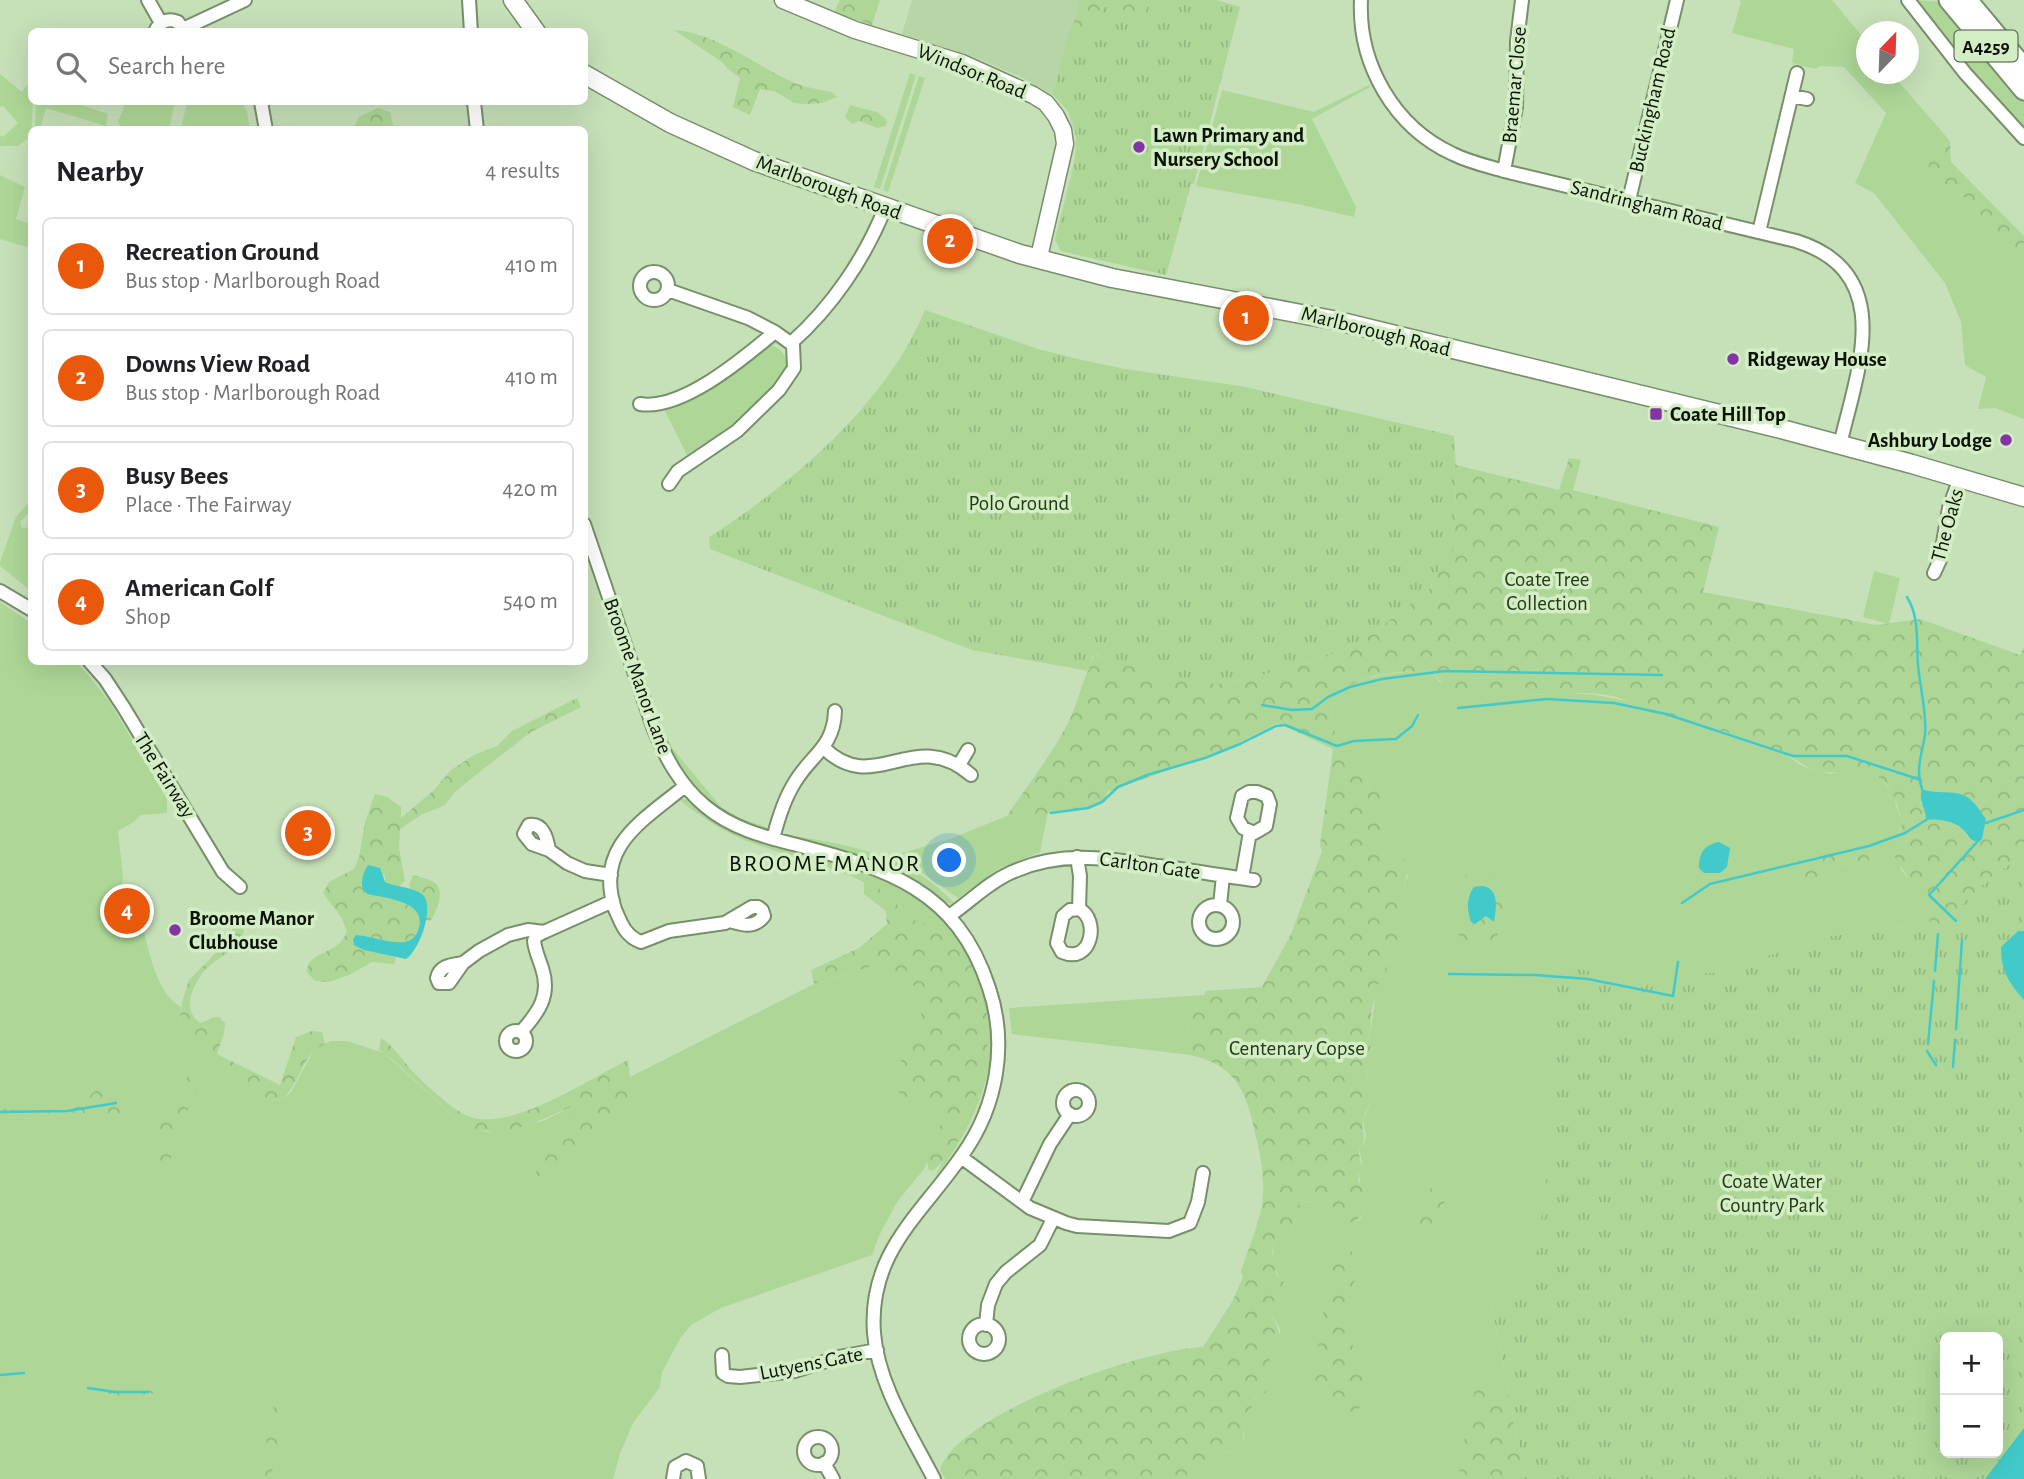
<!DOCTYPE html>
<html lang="en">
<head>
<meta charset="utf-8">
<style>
	:root { --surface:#fff; --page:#f2f2f2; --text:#202124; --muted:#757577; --line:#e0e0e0; --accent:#ea580c }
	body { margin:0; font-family:"Alegreya Sans",sans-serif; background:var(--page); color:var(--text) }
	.controls { position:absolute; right:21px; bottom:21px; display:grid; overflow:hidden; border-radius:10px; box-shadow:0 7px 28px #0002 }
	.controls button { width:63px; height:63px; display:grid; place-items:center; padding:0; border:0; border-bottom:2px solid var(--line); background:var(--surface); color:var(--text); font:35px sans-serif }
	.compass { position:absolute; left:1856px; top:21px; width:63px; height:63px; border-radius:50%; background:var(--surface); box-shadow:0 7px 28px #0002; rotate:23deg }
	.you { position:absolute; left:950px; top:861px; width:24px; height:24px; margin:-18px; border:5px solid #fff; border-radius:50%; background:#1a73e8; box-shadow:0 0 0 10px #1a73e833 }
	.badge { display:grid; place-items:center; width:46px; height:46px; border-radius:50%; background:var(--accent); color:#fff; font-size:23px; font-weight:700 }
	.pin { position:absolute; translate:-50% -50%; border:4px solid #fff; box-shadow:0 2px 7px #0006 }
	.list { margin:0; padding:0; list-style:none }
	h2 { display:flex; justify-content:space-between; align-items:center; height:91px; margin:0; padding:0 28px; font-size:30px }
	h2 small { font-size:23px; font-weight:400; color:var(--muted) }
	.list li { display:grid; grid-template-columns:46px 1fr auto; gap:21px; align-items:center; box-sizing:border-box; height:98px; margin:0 14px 14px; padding:0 14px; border:2px solid var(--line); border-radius:10px }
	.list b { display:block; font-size:26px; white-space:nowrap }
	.list p { margin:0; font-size:23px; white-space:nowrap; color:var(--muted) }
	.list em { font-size:23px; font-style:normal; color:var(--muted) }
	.icon { flex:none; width:38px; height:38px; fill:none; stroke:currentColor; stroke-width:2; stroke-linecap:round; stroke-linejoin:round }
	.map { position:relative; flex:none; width:2024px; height:1479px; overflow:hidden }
	.search { position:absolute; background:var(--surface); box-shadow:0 7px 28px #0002; left:28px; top:28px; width:560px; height:77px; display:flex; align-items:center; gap:18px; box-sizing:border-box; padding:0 24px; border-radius:10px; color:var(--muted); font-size:26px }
	.panel { position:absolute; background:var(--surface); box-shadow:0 7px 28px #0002; left:28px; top:126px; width:560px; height:539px; border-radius:10px }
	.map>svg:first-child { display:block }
</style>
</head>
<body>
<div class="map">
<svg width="2024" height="1479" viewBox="0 0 2024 1479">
	<defs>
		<pattern id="forest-crowns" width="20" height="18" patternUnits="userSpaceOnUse" patternTransform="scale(1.75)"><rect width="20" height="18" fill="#aed797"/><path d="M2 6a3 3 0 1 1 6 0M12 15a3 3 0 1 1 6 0" fill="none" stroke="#94b881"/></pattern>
		<pattern id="park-tufts" width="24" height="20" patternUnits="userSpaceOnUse" patternTransform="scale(1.75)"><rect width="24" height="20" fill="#aed797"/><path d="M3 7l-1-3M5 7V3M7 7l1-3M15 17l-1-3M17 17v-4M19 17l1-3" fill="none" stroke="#94b881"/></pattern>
	</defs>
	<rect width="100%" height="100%" fill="#c6e0b8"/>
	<path fill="#b7d5a7" d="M912 0H1216L1240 7 1194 183 1191 184 1166 275 1061 251 1055 240 1075 157 1076 137 1067 109 1053 95 1019 76 974 57 902 34Z"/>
	<path fill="#aed797" d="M1739 0H1832L1866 41 1867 74H1892L1950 141 1928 157 1936 178 1962 195 2024 262V419L1995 408 1978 409 1986 377 1965 365 1961 322 1945 283 1874 193 1855 183 1886 113 1844 67 1821 66 1815 69 1792 63 1794 49 1732 33 1741 2Z
		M1913 0 1941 2 2024 98V132L1993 98Z
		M910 73 916 75 880 189 874 187Z
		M0 74 22 92 27 85 31 87 32 102H33L31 136 18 146H0V135L3 137 18 123 3 106 0 107Z
		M919 76 925 78 888 192 883 190Z
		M1369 85 1370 87 1312 119 1356 207 1354 217 1298 204 1196 186 1222 90 1314 112Z
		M36 102H73L108 114 106 126 46 108 40 129H35Z
		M126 102H175L169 129H130L128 127 124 129 118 122Z
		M187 102H242L247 112 250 129H181Z
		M0 175 25 187 16 219 31 224V248L0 239Z
		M769 345C783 347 788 360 789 373L737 425 689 459 664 409 698 392Z
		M31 500V510L20 522 22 528 31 527V591L0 566V562L16 517Z
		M1874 571 1900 578 1889 624 1863 617Z
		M0 602 31 623 32 662H77L79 664 109 701 167 799V813L141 815 132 823 118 831 123 878 113 925 144 933C151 957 157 993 181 1007L177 1037C219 1062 225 1099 282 1100L291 1092 315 1048 331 1041H347L384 1053 463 1125 487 1132 543 1121 814 984 876 965 912 940 954 1111 924 1169 897 1202 879 1236 872 1255 721 1308 691 1325 681 1337 662 1372 660 1387 633 1423 620 1454 613 1479H0Z
		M1422 671 1434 673 1439 682 1481 695H1537L1559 692 1596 695 1628 701 1662 715 1729 733 1766 749 1784 753 1802 766 1830 774 1854 769 1864 771 1881 778 1894 794 1896 806 1903 823 1898 833 1901 870 1917 887 1929 912 1931 923 1825 937 1771 955 1733 961 1715 973H1684L1668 983 1641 981 1579 969H1558L1546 1183 1538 1246 1531 1275 1517 1290 1503 1296 1492 1307 1525 1479H1188L1220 1450 1233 1453 1244 1444C1243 1431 1248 1403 1259 1395L1268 1355 1279 1344 1280 1338V1329L1271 1313 1274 1308V1299L1285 1283C1267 1267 1273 1250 1278 1228L1291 1229 1297 1217 1298 1200 1336 1207 1358 1221C1370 1211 1370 1196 1359 1185L1360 1180 1357 1172 1362 1162 1359 1149 1364 1144 1366 1136 1363 1121 1369 1106 1365 1087 1372 1049 1367 1041C1373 1027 1372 1015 1375 1001 1376 995 1374 989 1377 984 1381 973 1388 970 1388 958 1405 933 1397 924 1401 897 1402 890 1406 882 1408 875L1384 856 1379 847V790L1371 791 1362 769 1333 749 1335 731 1330 697C1358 676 1388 673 1422 671Z
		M655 715 673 749 721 807 740 818 769 828C757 831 748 826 738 820 691 795 673 763 655 715Z
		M686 799C695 804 702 813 711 819 726 831 746 838 764 844 807 858 856 861 897 883 947 910 984 969 991 1025 998 1074 966 1140 935 1177L957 1132 902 909C860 868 798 861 744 840 721 830 699 816 680 800Z
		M1048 812 1040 852 998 869 958 898 896 855 952 838 1007 816Z
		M788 835C850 845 911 855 955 904L943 902 924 887 892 868Z
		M1204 995 1190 1019 1188 1035 1175 1053 1012 1034 1009 1008Z"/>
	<path fill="url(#forest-crowns)" fill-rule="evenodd" d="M840 0H880L872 25 834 12Z
		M1079 0H1148L1146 12 1138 14 1108 6 1097 27 1080 43 1067 39 1078 12Z
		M674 30C713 33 749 60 784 78 798 86 816 89 831 92L837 97 822 103 805 104 794 103 776 92 760 89 750 115 733 107 740 78 728 69 722 62Z
		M850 105 877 112 887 120 886 126 877 128 859 121 852 124 845 117Z
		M378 108 390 112 394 129H357L355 125 359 117Z
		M1950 141 1951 162 2024 236V262L1962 195 1936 178 1929 169 1928 157Z
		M1454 436 1456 465 1559 490 1569 458 1581 460 1573 490 1719 527 1703 592 1876 625 1920 619 2020 655 2024 647V855L1995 874 1961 905 1952 918 1937 925 1582 1267 1492 1307 1503 1296 1517 1289 1531 1275 1538 1246 1546 1183 1558 968 1579 969 1641 981 1668 983 1684 973H1715L1733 961 1771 955 1825 937 1930 924C1928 895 1904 877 1892 851L1903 822C1896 806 1895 787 1878 777 1853 763 1841 778 1816 770 1801 766 1796 758 1784 753 1778 750 1770 750 1763 748 1752 744 1741 737 1729 733 1707 726 1684 722 1662 715L1652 718C1607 661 1464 727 1434 673 1397 668 1359 675 1330 698L1335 731 1333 749 1362 769 1371 791 1379 790 1385 837 1379 847 1384 856 1398 854C1415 868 1403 882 1401 900 1399 926 1404 935 1388 958 1388 969 1385 980 1376 986 1378 996 1373 1001 1372 1010 1370 1022 1372 1029 1367 1040L1372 1049 1365 1087C1377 1100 1364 1109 1363 1123 1362 1135 1368 1139 1359 1150 1358 1159 1365 1165 1357 1172 1358 1176 1358 1180 1359 1184 1360 1187 1364 1189 1366 1193 1371 1208 1364 1219 1349 1223L1339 1214 1336 1207 1319 1209 1312 1202 1298 1200C1303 1213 1296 1217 1291 1229H1278L1272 1253 1276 1274 1285 1283 1274 1299V1309L1271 1313C1279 1332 1288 1341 1268 1355 1275 1373 1277 1391 1256 1397L1254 1400 1243 1434 1244 1444 1240 1450 1234 1453 1220 1450 1188 1479H945L940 1469C960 1412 1145 1349 1203 1347L1233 1300 1243 1277 1241 1271C1248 1251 1256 1230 1261 1210 1266 1187 1262 1163 1257 1141 1246 1087 1234 1059 1175 1053L1188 1035 1190 1019 1206 991 1262 987 1291 934 1322 851 1320 845 1333 749 1278 723 1225 750 1107 792 1105 802 1075 811 1007 816C1028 784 1053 754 1070 719 1076 707 1090 660 1095 654L1111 661 1215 684 1239 681 1311 662 1347 648 1373 633 1430 588 1440 567 1452 533 1456 513ZM1931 793 1958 794 1983 824 1984 831 1968 838C1961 823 1946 820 1930 819L1920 802Z
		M577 698 581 707 531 732 473 777 454 793 445 805 421 815 400 829 399 848 405 881 399 887 385 882V876L366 868 361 881 366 894C384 898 426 901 419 927 417 934 413 940 405 942 390 944 372 936 357 935L353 939C367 953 378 951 396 958L394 964 372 962 349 975 329 982 315 981 307 972C307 950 339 956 347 931L341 917 323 893 329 882 354 869 359 857 365 822 375 794 387 797 401 807V818L433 791 451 770 474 755 497 746 512 731Z
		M1850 846 1868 848 1869 861 1840 873 1797 881 1791 875C1793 851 1832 849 1850 846Z
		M1483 871C1489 875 1498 880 1500 886 1510 907 1502 936 1486 951L1462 945 1457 939 1464 926 1471 922 1468 908 1470 893 1458 884 1463 877Z
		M413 875C420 877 430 879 435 883 446 891 436 913 430 921L426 920 427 904 418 892 411 890 409 885Z
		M864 881 885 892 913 921 918 920 928 926 934 920 944 919C963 948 981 977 988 1012 993 1037 976 1104 965 1128 957 1144 946 1159 933 1171L928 1169 927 1153 945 1116 946 1110 901 1095 892 1082 924 1007 920 990 894 971 876 965 814 984 811 970 859 948 887 924 886 911 864 894Z
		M238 916C259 941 218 955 205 970 193 984 180 1011 201 1023L212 1018 219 1017 225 1023 224 1033 217 1054 280 1085 296 1037 312 1031 322 1032 325 1044C302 1053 300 1084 282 1100 224 1099 219 1062 177 1037L182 1002 189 980 226 943Z
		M381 1038C395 1047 403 1061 414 1073 424 1083 435 1093 446 1102 456 1110 466 1117 479 1119 523 1124 589 1079 628 1060 630 1073 632 1090 626 1103 621 1118 608 1118 598 1127 581 1143 573 1170 552 1181 544 1185 538 1181 531 1178L568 1127 578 1104C542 1119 502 1142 463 1125L392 1059 379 1050Z
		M192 1072 199 1076V1089L179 1127 169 1164 162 1170C138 1149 175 1090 192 1072Z
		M98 1086 112 1089 124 1106 123 1122H103L84 1117 0 1116V1109C24 1110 66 1114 87 1099 91 1096 95 1090 98 1086Z
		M1432 1186 1445 1195C1445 1210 1435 1231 1422 1239L1419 1237C1417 1221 1423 1200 1432 1186Z
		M1343 1250 1352 1251 1357 1268 1346 1327 1365 1380V1406L1345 1414C1332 1408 1323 1403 1317 1390 1310 1373 1330 1279 1334 1255Z
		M1495 1380 1506 1382 1524 1476 1541 1479H1460L1459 1466 1475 1389 1484 1382Z
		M100 1384 131 1388 149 1386 154 1391 152 1394 122 1396 83 1390 85 1386Z
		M280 1399 283 1406 271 1479H249L263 1459 275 1401Z"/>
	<path fill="url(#park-tufts)" fill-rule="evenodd" d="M1148 0H1216L1240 7 1194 183 1191 184 1166 275 1061 251 1055 240C1063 207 1084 153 1073 121 1069 110 1061 103 1053 95L1067 39 1080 43 1085 28 1093 30 1097 27 1103 7 1108 6 1138 14 1146 12Z
		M925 310 1038 349 1082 360 1125 369 1246 387 1454 436 1456 513 1452 533 1455 541 1451 559 1440 567 1430 588 1373 633 1347 648 1311 662 1239 681 1215 684 1170 677 1111 661 1096 654 1092 657 1089 671 972 650 710 549 709 537C791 485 888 402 925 310Z
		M2024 855V1479H1525L1492 1307 1503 1296 1517 1289 1531 1275 1538 1246 1546 1183 1558 968 1579 969 1641 981 1668 983 1684 973H1715L1733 961 1771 955 1825 937 1931 923 1938 925 1952 918 1961 905 1995 874ZM1945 1337H1998V1453H1945Z"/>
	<path fill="#42caca" d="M1922 789C1936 795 1954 789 1967 797 1975 802 1980 811 1986 819L1982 839 1979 842C1970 840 1970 838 1965 832 1957 821 1938 818 1926 820 1926 806 1918 804 1922 789Z
		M1719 842 1730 848 1727 867 1720 873H1704L1699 868C1699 853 1704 845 1719 842Z
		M368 865 380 868 385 882C396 887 413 887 422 894 436 906 419 951 406 959L364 950 354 945 353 939 356 935C372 936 390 944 405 942 413 940 417 935 419 927 426 901 384 898 367 894 358 885 362 875 368 865Z
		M1483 886C1500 889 1496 909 1494 922L1486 916 1475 924 1471 922C1467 911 1466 897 1474 887Z
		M2018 931H2024V1000C2009 983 2001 971 2001 947Z
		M2024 1428V1479H1985Z"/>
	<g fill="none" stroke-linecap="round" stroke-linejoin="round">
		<path stroke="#42caca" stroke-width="2.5" d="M1907 597C1920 618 1916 641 1918 665 1920 688 1927 712 1925 735 1922 754 1915 770 1922 789
			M1262 705 1292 710 1312 709 1328 697 1350 687 1382 679 1445 671 1662 675
			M1458 708 1547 699 1614 703 1666 714 1793 756H1847L1918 779
			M1051 813 1088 808 1102 802 1118 787 1147 775 1205 758 1240 744 1276 726 1285 725 1337 746 1354 741 1396 739 1412 726 1418 715
			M1986 823 2024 810
			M1682 903 1710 884 1869 846 1905 833 1926 820
			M1956 921 1929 895 1977 842
			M1935 971 1938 934
			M1449 974 1535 975 1588 979 1673 996 1678 962
			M1956 1029 1962 940
			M1928 1044 1934 981
			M1927 1051 1936 1065
			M1953 1067 1955 1040
			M0 1112 67 1111 116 1103
			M0 1375 24 1373
			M88 1388 115 1392H148"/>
		<g stroke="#778f6a" stroke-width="16">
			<path id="minor" d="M148 0 161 23
				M469 0 471 32
				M1361 0C1358 64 1394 127 1453 154 1469 162 1487 166 1504 171L1796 241C1898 273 1857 371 1840 445
				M1908 0 1965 73 2024 138
				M183 29 245 0
				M155 32C159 21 168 18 178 22L184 32
				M1792 96 1807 99
				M261 102 266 130
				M474 102 477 130
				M1504 171 1516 107 1517 41 1522 0
				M1629 200 1677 0
				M1759 232 1797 73
				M640 286a14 14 0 1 1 28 0a14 14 0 1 1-28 0Z
				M668 290 748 318 775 332
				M791 343C832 307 865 258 885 208
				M640 404C682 411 745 357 775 332L793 345 794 368 779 390 737 431 678 471 669 484
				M584 524 653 727C665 757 680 785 705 806 731 828 764 837 797 845 887 869 957 889 989 988 1008 1044 997 1106 963 1154 922 1214 868 1252 874 1333 878 1385 911 1434 934 1479
				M1934 573 1940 560 1949 508 1960 478
				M0 591 32 610
				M90 662 105 679 124 708 223 872 240 887
				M824 748C874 798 914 725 971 775
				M959 765 968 750
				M685 786C644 820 594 846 615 909 621 923 625 936 641 942L669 931 725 923 752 907H758L762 910 764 916C754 929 743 925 730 921
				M1257 792 1267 796 1270 804 1266 826 1254 833 1243 828 1237 818 1242 796 1249 792Z
				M773 839C778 819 784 799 795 782 811 755 834 747 835 711
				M549 850C547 839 544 823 529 825L524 834 532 844 549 850 567 863 585 871 611 875
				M1077 857 1080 876 1079 909
				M1242 878 1250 832
				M1220 905 1223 876
				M1199 922a17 17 0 1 1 34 0a17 17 0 1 1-34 0Z
				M1079 909C1100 919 1092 965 1062 952L1057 943 1063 916 1070 910Z
				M949 916C970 902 986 884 1010 873 1060 850 1106 858 1158 866 1190 870 1222 876 1254 880
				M463 963C452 965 440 965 437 978L439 983H449L463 963 479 951 508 935 528 930 544 932 613 901
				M506 1041a10 10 0 1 1 20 0a10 10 0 1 1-20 0Z
				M521 1032C539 1012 551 995 542 968 539 959 535 950 534 941L536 936 544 932
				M1063 1103a13 13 0 1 1 26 0a13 13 0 1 1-26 0Z
				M961 1157 1030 1208 1066 1223 1077 1226 1169 1231 1190 1223 1198 1202 1203 1173
				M1022 1202 1050 1144 1070 1114
				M969 1339a15 15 0 1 1 30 0a15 15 0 1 1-30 0Z
				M986 1325 988 1305 996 1284 1006 1272 1040 1245 1053 1219
				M722 1355 723 1373 728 1376 740 1377 795 1371 839 1357 877 1350
				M804 1451a14 14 0 1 1 28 0a14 14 0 1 1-28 0Z
				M824 1463 833 1479
				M673 1479 675 1467 686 1461 697 1466 699 1479"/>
		</g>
		<g stroke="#778f6a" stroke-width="19">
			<path id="tertiary" d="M783 0 855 30 962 63 1033 95 1046 103 1056 116 1063 130 1065 144 1039 257"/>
		</g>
		<g stroke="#778f6a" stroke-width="21">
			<path id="secondary" d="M513 0 536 32
				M584 74 670 123 754 161 1020 254 1112 278 1338 321 1785 430 1912 464 2024 497"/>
		</g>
		<g stroke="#778f6a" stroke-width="23">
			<path id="primary" d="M1949 0 2024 90
				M1967 0 2024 68"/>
		</g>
		<use href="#minor" stroke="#fff" stroke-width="12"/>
		<use href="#tertiary" stroke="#fff" stroke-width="16"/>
		<use href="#secondary" stroke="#fff" stroke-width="18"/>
		<use href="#primary" stroke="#fff" stroke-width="19"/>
	</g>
	<g fill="#8434a4" stroke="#d3edc5" stroke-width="2.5">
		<circle cx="1139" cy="147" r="7"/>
		<circle cx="1733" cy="359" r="7"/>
		<rect x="1649" y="407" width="14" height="14" rx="3.5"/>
		<circle cx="2006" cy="440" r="7"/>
		<circle cx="175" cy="930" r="7"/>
	</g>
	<g text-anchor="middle" stroke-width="7" stroke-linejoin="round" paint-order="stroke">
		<rect fill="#d3edc5" stroke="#47543f" stroke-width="2" x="1954.5" y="30.5" width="63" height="31" rx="5"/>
		<g font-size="19" font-weight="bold" fill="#0b1306">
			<text x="1986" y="53">A4259</text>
		</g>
		<g font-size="21" fill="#0b1306" stroke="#d3edc5">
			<text transform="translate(972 71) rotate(22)" y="7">Windsor Road</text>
			<text transform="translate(1514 85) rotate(-85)" y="7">Braemar Close</text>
			<text transform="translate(1652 100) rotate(-77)" y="7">Buckingham Road</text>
			<text transform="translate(829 187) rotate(20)" y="7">Marlborough Road</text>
			<text transform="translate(1647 205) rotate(14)" y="7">Sandringham Road</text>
			<text transform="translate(1376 331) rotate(14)" y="7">Marlborough Road</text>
			<text transform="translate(1947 525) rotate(-75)" y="7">The Oaks</text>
			<text transform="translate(638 676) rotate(70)" y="7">Broome Manor Lane</text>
			<text transform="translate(165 775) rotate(58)" y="7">The Fairway</text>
			<text transform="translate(1150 865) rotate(8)" y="7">Carlton Gate</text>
			<text transform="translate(811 1363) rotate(-11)" y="7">Lutyens Gate</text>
		</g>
		<g font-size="21" font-weight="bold" fill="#0b1306" stroke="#d3edc5" text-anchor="start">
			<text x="1153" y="142">Lawn Primary and<tspan x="1153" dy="24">Nursery School</tspan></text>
			<text x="1747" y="366">Ridgeway House</text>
			<text x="1670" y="421">Coate Hill Top</text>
			<text x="1992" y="447" text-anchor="end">Ashbury Lodge</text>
			<text x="189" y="925">Broome Manor<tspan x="189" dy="24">Clubhouse</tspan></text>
		</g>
		<g font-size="21" fill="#233b14" stroke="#d3edc5">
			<text x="1019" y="510">Polo Ground</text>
			<text x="1547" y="586">Coate Tree<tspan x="1547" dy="24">Collection</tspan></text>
			<text x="1297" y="1055">Centenary Copse</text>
			<text x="1772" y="1188">Coate Water<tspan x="1772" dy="24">Country Park</tspan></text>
		</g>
		<g font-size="24" letter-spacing="2" fill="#0b1306" stroke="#d3edc5">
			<text x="825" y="871">BROOME MANOR</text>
		</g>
	</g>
</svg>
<div class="controls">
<button>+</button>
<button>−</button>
</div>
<svg class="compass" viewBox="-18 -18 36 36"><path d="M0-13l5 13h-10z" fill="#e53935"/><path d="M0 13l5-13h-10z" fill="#757577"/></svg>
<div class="you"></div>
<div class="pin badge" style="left:1246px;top:318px">1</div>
<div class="pin badge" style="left:950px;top:241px">2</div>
<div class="pin badge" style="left:308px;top:833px">3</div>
<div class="pin badge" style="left:127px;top:911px">4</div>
<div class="search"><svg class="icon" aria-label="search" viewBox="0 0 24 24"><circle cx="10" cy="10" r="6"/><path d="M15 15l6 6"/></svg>Search here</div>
<section class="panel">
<h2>Nearby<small>4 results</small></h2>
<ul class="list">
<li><span class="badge">1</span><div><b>Recreation Ground</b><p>Bus stop · Marlborough Road</p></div><em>410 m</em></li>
<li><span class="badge">2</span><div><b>Downs View Road</b><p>Bus stop · Marlborough Road</p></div><em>410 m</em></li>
<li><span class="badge">3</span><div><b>Busy Bees</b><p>Place · The Fairway</p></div><em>420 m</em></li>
<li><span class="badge">4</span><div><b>American Golf</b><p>Shop</p></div><em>540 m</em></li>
</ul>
</section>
</div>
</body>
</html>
